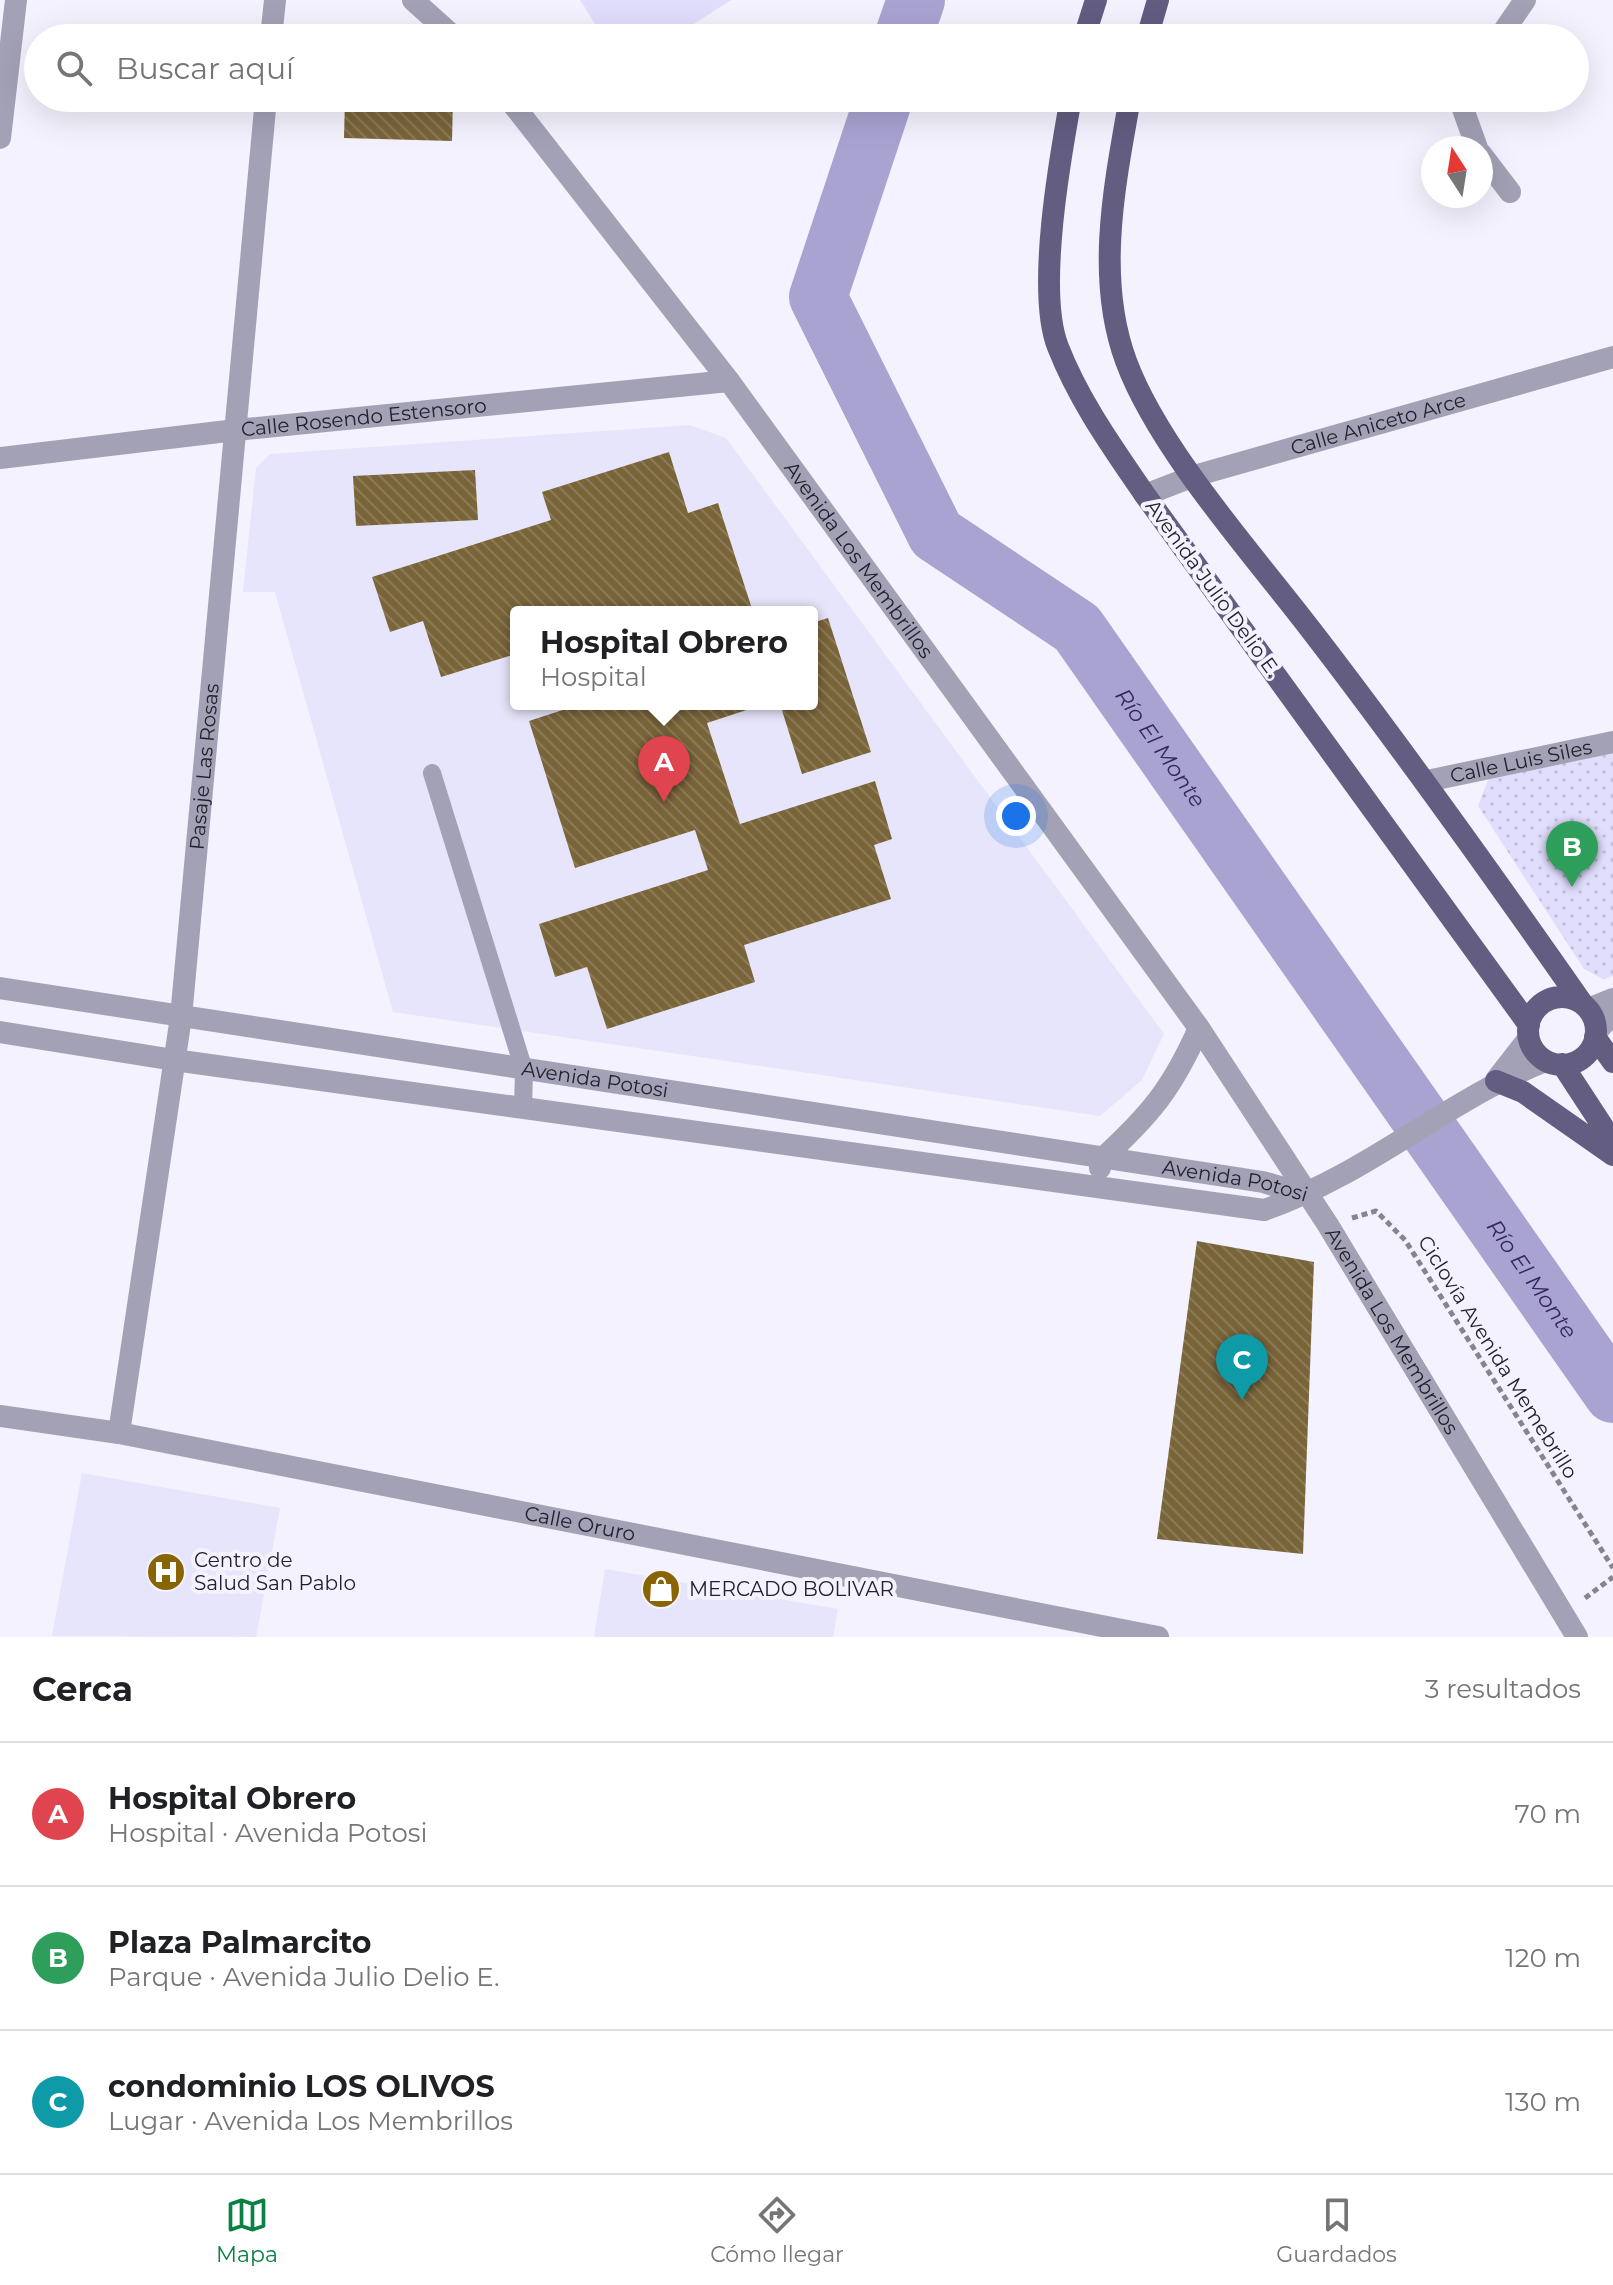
<!DOCTYPE html>
<html lang="es">
<head>
<meta charset="utf-8">
<style>
	:root { --surface:#fff; --page:#f2f2f2; --text:#202124; --muted:#757577; --line:#e0e0e0; --accent:#0b8043 }
	body { margin:0; font-family:Montserrat,sans-serif; background:var(--page); color:var(--text) }
	.compass { position:absolute; left:1421px; top:136px; width:72px; height:72px; border-radius:50%; background:var(--surface); box-shadow:0 8px 32px #0002; rotate:348deg }
	.you { position:absolute; left:1016px; top:816px; width:28px; height:28px; margin:-20px; border:6px solid #fff; border-radius:50%; background:#1a73e8; box-shadow:0 0 0 12px #1a73e833 }
	.badge { display:grid; place-items:center; width:52px; height:52px; border-radius:50%; background:var(--accent); color:#fff; font-size:26px; font-weight:700 }
	.pin { position:absolute; translate:-50% -66px; filter:drop-shadow(0 2px 4px #0008) }
	.pin::after { content:''; position:absolute; top:42px; width:28px; height:24px; background:inherit; clip-path:polygon(0 0,100% 0,50% 100%) }
	.popup { position:absolute; left:510px; top:606px; width:308px; height:104px; box-sizing:border-box; display:grid; place-content:center; border-radius:8px; background:var(--surface); filter:drop-shadow(0 2px 6px #0005); font-size:26px; white-space:nowrap; color:var(--muted) }
	.popup b { font-size:30px; color:var(--text) }
	.popup::after { content:''; position:absolute; left:50%; top:100%; margin-left:-16px; border:16px solid transparent; border-top-color:var(--surface) }
	.list { margin:0; padding:0; list-style:none }
	h2 { display:flex; justify-content:space-between; align-items:center; height:104px; margin:0; padding:0 32px; font-size:34px }
	h2 small { font-size:26px; font-weight:400; color:var(--muted) }
	.list li { display:grid; grid-template-columns:52px 1fr auto; gap:24px; align-items:center; box-sizing:border-box; height:144px; padding:0 32px; border-top:2px solid var(--line) }
	.list b { display:block; font-size:30px; white-space:nowrap }
	.list p { margin:0; font-size:26px; white-space:nowrap; color:var(--muted) }
	.list em { font-size:26px; font-style:normal; color:var(--muted) }
	.icon { flex:none; width:44px; height:44px; fill:none; stroke:currentColor; stroke-width:2; stroke-linecap:round; stroke-linejoin:round }
	.map { position:relative; flex:none; width:1613px; height:1637px; overflow:hidden }
	.search { position:absolute; background:var(--surface); box-shadow:0 8px 32px #0002; left:24px; right:24px; top:24px; height:88px; display:flex; align-items:center; gap:20px; box-sizing:border-box; padding:0 28px; border-radius:44px; color:var(--muted); font-size:30px }
	.sheet { height:536px; background:var(--surface) }
	nav { display:flex; justify-content:space-around; align-items:center; box-sizing:border-box; height:112px; border-top:2px solid var(--line); background:var(--surface); font-size:22px; color:var(--muted) }
	nav a { display:grid; justify-items:center; gap:4px }
	nav .on { color:var(--accent) }
	.map>svg:first-child { display:block }
</style>
</head>
<body>
<div class="map">
<svg width="1613" height="1637" viewBox="0 0 1613 1637">
	<defs>
		<pattern id="park-dots" width="8" height="8" patternUnits="userSpaceOnUse" patternTransform="scale(2)"><rect width="8" height="8" fill="#e1defd"/><path d="M2 2h.1M6 6h.1" fill="none" stroke="#c1bed9" stroke-width="1.8" stroke-linecap="round"/></pattern>
		<pattern id="building-back-hatch" width="6" height="6" patternUnits="userSpaceOnUse" patternTransform="scale(2)"><rect width="6" height="6" fill="#7a6539"/><path d="M-1 5l2 2M0 0l6 6M5-1l2 2" fill="none" stroke="#8b7b5b"/></pattern>
	</defs>
	<rect width="100%" height="100%" fill="#f3f2fe"/>
	<path fill="#e7e5fb" fill-rule="evenodd" d="M690 425 726 438 1164 1034 1142 1080 1100 1116 393 1012 275 592H243L256 468 270 454ZM516 612H812V704H516Z
		M82 1473 280 1508 256 1637 52 1636Z
		M605 1569 838 1609 833 1637H594Z"/>
	<path fill="url(#park-dots)" d="M1613 752V976L1603 979 1584 969 1478 806 1490 775Z"/>
	<path fill="#e1defd" d="M580 0H731L672 38H604Z"/>
	<g fill="none" stroke-linecap="round" stroke-linejoin="round">
		<g stroke="#a8a3d1" stroke-width="58">
			<path d="M903 38 916 0"/>
			<path id="s1" d="M884 98 818 297 936 534 1077 628 1613 1394"/>
		</g>
	</g>
	<path fill="url(#building-back-hatch)" d="M345 98H453L452 141 344 138Z
		M669 452 688 513 718 503 753 612H516V654L441 677 423 621 390 632 372 577 551 520 542 492Z
		M475 470 478 520 356 526 353 476Z
		M828 618 871 752 802 774 780 704H812V623Z
		M581 704H765L707 723 740 824 875 781 892 839 874 845 891 899 744 945 755 982 607 1029 587 967 555 977 539 924 708 870 695 830 575 868 529 721Z
		M1197 1241 1314 1262 1303 1554 1157 1539Z"/>
	<g fill="none" stroke-linecap="round" stroke-linejoin="round">
		<path stroke="#868490" stroke-width="5" stroke-dasharray="6 4" stroke-linecap="butt" d="M1352 1218 1376 1211 1405 1240 1613 1568
			M1585 1598 1613 1577"/>
		<path stroke="#a3a1b6" stroke-width="18" d="M432 773 524 1070 523 1108"/>
		<g stroke="#a3a1b6" stroke-width="22">
			<path d="M271 38 275 0"/>
			<path d="M1499 38 1525 0"/>
			<path d="M1466 98 1463 109 1477 148"/>
			<path d="M0 138 16 0"/>
			<path d="M1481 154 1510 192"/>
			<path id="s2" d="M0 458 236 430 729 381"/>
			<path id="s3" d="M1145 495 1194 476 1613 357"/>
			<path id="s4" d="M1427 781 1613 742"/>
			<path id="s5" d="M0 1416 119 1433 1158 1637"/>
			<path id="s6" d="M119 1433 181 1017 266 98"/>
		</g>
		<g stroke="#a3a1b6" stroke-width="22">
			<path d="M413 0 455 38"/>
			<path id="s7" d="M508 98 729 381 1199 1028 1328 1225 1577 1637"/>
			<path id="s8" d="M0 988 1263 1182 1307 1195"/>
			<path d="M1588 1009 1613 999"/>
			<path d="M1597 1031 1613 1014"/>
			<path d="M0 1032 174 1060 1264 1210C1366 1175 1446 1101 1545 1061"/>
			<path d="M1496 1080 1528 1039"/>
			<path d="M1100 1168 1101 1160C1150 1115 1172 1089 1199 1028"/>
		</g>
		<path stroke="#625d81" stroke-width="22" d="M1084 38 1096 0
			M1147 38 1158 0
			M1071 98C1060 158 1036 292 1058 347 1079 401 1113 448 1145 495L1529 1025
			M1130 98C1115 183 1095 277 1126 361 1159 450 1253 554 1311 630 1405 752 1494 877 1582 1003
			M1528 1031a34 34 0 1 1 68 0a34 34 0 1 1-68 0Z
			M1595 1037 1613 1062
			M1562 1064 1613 1142
			M1496 1081 1523 1092 1613 1155"/>
	</g>
	<defs>
		<g id="hospital-disc" transform="scale(2)"><circle r="9.5" fill="#886502" stroke="#f3f2fe"/><path d="M-5-5h3v3.5h4V-5h3V5h-3V1.5h-4V5h-3Z" fill="#fff"/></g>
		<g id="shop-disc" transform="scale(2)"><circle r="9.5" fill="#886502" stroke="#f3f2fe"/><path d="M-5-2.5h2.3a2.7 3.5 0 0 1 5.4 0H5L5.5 6h-11ZM-1.5-2.5h3a1.5 2.3 0 0 0-3 0Z" fill="#fff"/></g>
	</defs>
	<g fill-rule="evenodd">
		<use href="#hospital-disc" x="166" y="1572"/>
		<use href="#shop-disc" x="661" y="1589"/>
	</g>
	<g text-anchor="middle" stroke-width="8" stroke-linejoin="round" paint-order="stroke">
		<g font-size="20" fill="#23212c" stroke="#f3f2fe">
			<text dy="7" stroke="none"><textPath href="#s2" startOffset="366">Calle Rosendo Estensoro</textPath></text>
			<text dy="7" stroke="none"><textPath href="#s3" startOffset="244">Calle Aniceto Arce</textPath></text>
			<text dy="7" stroke="none"><textPath href="#s7" startOffset="580">Avenida Los Membrillos</textPath></text>
			<text transform="translate(1213 588) rotate(54)" y="7">Avenida Julio Delio E.</text>
			<text dy="7" stroke="none"><textPath href="#s4" startOffset="96">Calle Luis Siles</textPath></text>
			<text dy="7" stroke="none"><textPath href="#s6" startOffset="672">Pasaje Las Rosas</textPath></text>
			<text dy="7" stroke="none"><textPath href="#s8" startOffset="602">Avenida Potosi</textPath></text>
			<text dy="7" stroke="none"><textPath href="#s8" startOffset="1250">Avenida Potosi</textPath></text>
			<text dy="7" stroke="none"><textPath href="#s7" startOffset="1518">Avenida Los Membrillos</textPath></text>
			<text transform="translate(1498 1357) rotate(58)" y="7">Ciclovía Avenida Memebrillo</text>
			<text dy="7" stroke="none"><textPath href="#s5" startOffset="590">Calle Oruro</textPath></text>
		</g>
		<g font-size="20" fill="#23212c" stroke="#f3f2fe" text-anchor="start">
			<text x="194" y="1567">Centro de<tspan x="194" dy="23">Salud San Pablo</tspan></text>
			<text x="689" y="1596">MERCADO BOLIVAR</text>
		</g>
		<g font-size="22" font-style="italic" fill="#352861" stroke="#f3f2fe">
			<text dy="8" stroke="none"><textPath href="#s1" startOffset="790">Río El Monte</textPath></text>
			<text dy="8" stroke="none"><textPath href="#s1" startOffset="1438">Río El Monte</textPath></text>
		</g>
	</g>
</svg>
<svg class="compass" viewBox="-18 -18 36 36"><path d="M0-13l5 13h-10z" fill="#e53935"/><path d="M0 13l5-13h-10z" fill="#757577"/></svg>
<div class="you"></div>
<div class="pin badge" style="left:664px;top:802px;background:#e0444e">A</div>
<div class="popup"><b>Hospital Obrero</b>Hospital</div>
<div class="pin badge" style="left:1572px;top:887px;background:#2e9e5b">B</div>
<div class="pin badge" style="left:1242px;top:1400px;background:#0f9aa8">C</div>
<div class="search"><svg class="icon" aria-label="search" viewBox="0 0 24 24"><circle cx="10" cy="10" r="6"/><path d="M15 15l6 6"/></svg>Buscar aquí</div>
</div>
<section class="sheet">
<h2>Cerca<small>3 resultados</small></h2>
<ul class="list">
<li><span class="badge" style="background:#e0444e">A</span><div><b>Hospital Obrero</b><p>Hospital · Avenida Potosi</p></div><em>70 m</em></li>
<li><span class="badge" style="background:#2e9e5b">B</span><div><b>Plaza Palmarcito</b><p>Parque · Avenida Julio Delio E.</p></div><em>120 m</em></li>
<li><span class="badge" style="background:#0f9aa8">C</span><div><b>condominio LOS OLIVOS</b><p>Lugar · Avenida Los Membrillos</p></div><em>130 m</em></li>
</ul>
</section>
<nav>
<a class="on"><svg class="icon" aria-label="map" viewBox="0 0 24 24"><path d="M3 6l6-2 6 2 6-2v14l-6 2-6-2-6 2zM9 4v14M15 6v14"/></svg>Mapa</a>
<a><svg class="icon" aria-label="directions" viewBox="0 0 24 24"><path d="M12 3l9 9-9 9-9-9zM9 14v-3h6M13 9l2 2-2 2"/></svg>Cómo llegar</a>
<a><svg class="icon" aria-label="saved" viewBox="0 0 24 24"><path d="M7 4h10v16l-5-4-5 4z"/></svg>Guardados</a>
</nav>
</body>
</html>
